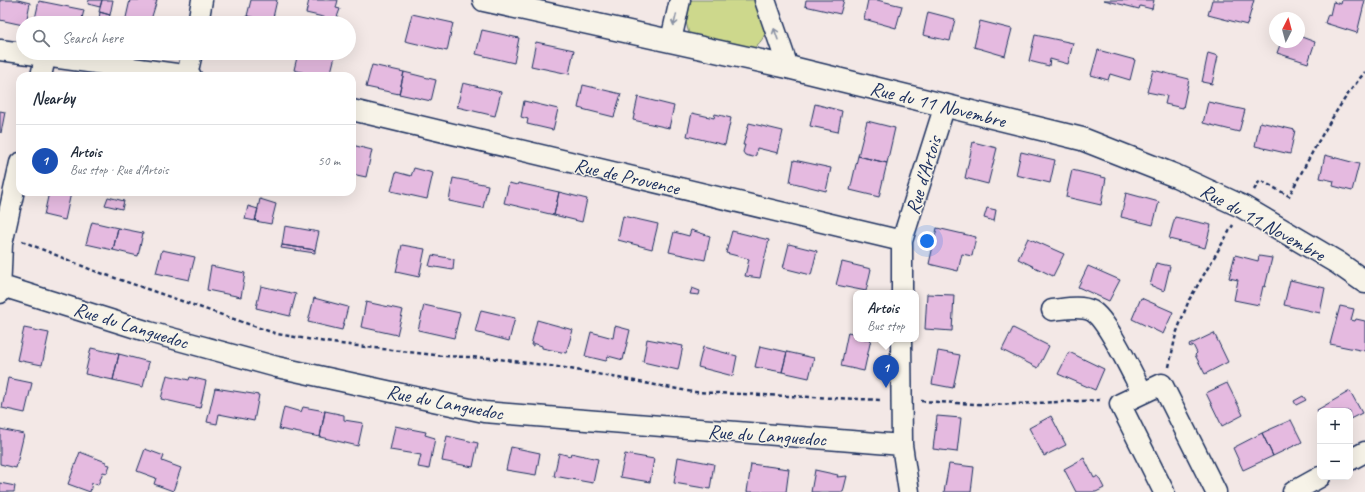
<!DOCTYPE html>
<html lang="en">
<head>
<meta charset="utf-8">
<style>
	:root { --surface:#fff; --page:#f2f2f3; --text:#1f2937; --muted:#747a83; --line:#e0e1e3; --accent:#1b2f5e }
	body { margin:0; font-family:Caveat,sans-serif; background:var(--page); color:var(--text) }
	.controls { position:absolute; right:12px; bottom:12px; display:grid; overflow:hidden; border-radius:8px; box-shadow:0 4px 16px #0002 }
	.controls button { width:36px; height:36px; display:grid; place-items:center; padding:0; border:0; border-bottom:1px solid var(--line); background:var(--surface); color:var(--text); font:20px sans-serif }
	.compass { position:absolute; left:1269px; top:12px; width:36px; height:36px; border-radius:50%; background:var(--surface); box-shadow:0 4px 16px #0002; rotate:6deg }
	.you { position:absolute; left:927px; top:241px; width:14px; height:14px; margin:-10px; border:3px solid #fff; border-radius:50%; background:#1a73e8; box-shadow:0 0 0 6px #1a73e833 }
	.badge { display:grid; place-items:center; width:26px; height:26px; border-radius:50%; background:var(--accent); color:#fff; font-size:13px; font-weight:700 }
	.pin { position:absolute; translate:-50% -33px; filter:drop-shadow(0 1px 2px #0008) }
	.pin::after { content:''; position:absolute; top:21px; width:14px; height:12px; background:inherit; clip-path:polygon(0 0,100% 0,50% 100%) }
	.popup { position:absolute; left:853px; top:290px; width:66px; height:52px; box-sizing:border-box; display:grid; place-content:center; border-radius:8px; background:var(--surface); filter:drop-shadow(0 1px 3px #0005); font-size:13px; white-space:nowrap; color:var(--muted) }
	.popup b { font-size:15px; color:var(--text) }
	.popup::after { content:''; position:absolute; left:50%; top:100%; margin-left:-8px; border:8px solid transparent; border-top-color:var(--surface) }
	.list { margin:0; padding:0; list-style:none }
	h2 { display:flex; justify-content:space-between; align-items:center; height:52px; margin:0; padding:0 16px; font-size:17px }
	h2 small { font-size:13px; font-weight:400; color:var(--muted) }
	.list li { display:grid; grid-template-columns:26px 1fr auto; gap:12px; align-items:center; box-sizing:border-box; height:72px; padding:0 16px; border-top:1px solid var(--line) }
	.list b { display:block; font-size:15px; white-space:nowrap }
	.list p { margin:0; font-size:13px; white-space:nowrap; color:var(--muted) }
	.list em { font-size:13px; font-style:normal; color:var(--muted) }
	.icon { flex:none; width:22px; height:22px; fill:none; stroke:currentColor; stroke-width:2; stroke-linecap:round; stroke-linejoin:round }
	.map { position:relative; flex:none; width:1365px; height:492px; overflow:hidden }
	.search { position:absolute; background:var(--surface); box-shadow:0 4px 16px #0002; left:16px; top:16px; width:340px; height:44px; display:flex; align-items:center; gap:10px; box-sizing:border-box; padding:0 14px; border-radius:22px; color:var(--muted); font-size:15px }
	.panel { position:absolute; background:var(--surface); box-shadow:0 4px 16px #0002; left:16px; top:72px; width:340px; height:124px; border-radius:12px }
	.map>svg:first-child { display:block }
</style>
</head>
<body>
<div class="map">
<svg width="1365" height="492" viewBox="0 0 1365 492">
	<rect width="100%" height="100%" fill="#f3e8e6"/>
	<filter id="ink" filterUnits="userSpaceOnUse"><feTurbulence type="fractalNoise" baseFrequency=".025" numOctaves="2"/><feDisplacementMap in="SourceGraphic" scale="8" xChannelSelector="R" yChannelSelector="G"/><feConvolveMatrix kernelMatrix="1 2 1 2 8 2 1 2 1" color-interpolation-filters="sRGB"/></filter>
	<g filter="url(#ink)">
		<path fill="#cdd88c" stroke="#748475" d="M691 0H757C764 23 774 31 753 49L689 34 686 22Z"/>
		<path fill="#e5bae0" stroke="#1b2f5e" d="M0 0H18L30 3 26 23H23V25L0 20Z
			M89 0H102L100 7 88 4Z
			M102 0H113L110 15 99 12Z
			M130 0H157L150 23 125 22Z
			M251 0H277L272 22 247 16Z
			M309 0H338L336 8 340 9 336 20 306 13Z
			M806 0H844L840 14 805 6Z
			M868 0H877L902 6 896 28 864 19Z
			M1104 0H1154L1152 9 1140 6 1139 9Z
			M1212 0H1254L1247 25 1208 15Z
			M1342 0H1365L1357 33 1325 23 1328 14 1330 15 1333 2 1341 4Z
			M39 1 84 10 81 23H34Z
			M100 12 110 15 108 21 99 19Z
			M928 12 955 19 950 41 923 35Z
			M412 14 453 23 447 51 405 41Z
			M247 16 272 22V23H246Z
			M980 21 1012 29 1005 56 974 47Z
			M482 30 519 38 514 63 476 54Z
			M1035 35 1073 43 1068 64 1050 59 1049 66 1029 61Z
			M1299 36 1315 42 1308 63 1277 53 1281 42H1299Z
			M536 42 574 50 569 74 531 66Z
			M1098 50 1135 60 1130 80 1110 74 1108 80 1091 75Z
			M244 53H265L264 58Z
			M298 53H323L335 56 330 76H317L294 70Z
			M1208 53 1218 56 1212 84 1202 82Z
			M372 65 404 72 399 94 366 87Z
			M1153 70 1189 79 1183 108 1165 104 1167 96 1147 92Z
			M404 72 436 80 431 101 399 94Z
			M463 83 501 92 495 116 457 107Z
			M583 85 621 94 614 117 578 108Z
			M638 97 674 106 669 128 633 120Z
			M524 101 558 109 553 130 527 124 528 119 521 117Z
			M1208 102 1245 110 1239 132 1203 123Z
			M815 104 842 111 838 132 810 126Z
			M0 111 5 112 1 133 0 132Z
			M692 113 714 118 715 114 731 118 725 145 687 136Z
			M867 121 895 128 887 163 858 156Z
			M1260 122 1295 130 1290 154 1255 146Z
			M749 123 783 131 778 153 757 148 756 155 753 157 745 155 743 152 745 145H743Z
			M973 142 997 148 988 184 965 178Z
			M352 145 372 150 366 177 352 174Z
			M1021 152 1055 160 1050 183 1016 175Z
			M1325 155 1359 164 1352 191 1333 186 1334 181 1320 178Z
			M858 156 887 163 879 197 850 190Z
			M794 160 831 168 826 191 790 182Z
			M414 168 433 173 427 199 391 191 396 172 411 176Z
			M1072 170 1106 178 1101 205 1066 197Z
			M453 178 488 185 483 208 449 201Z
			M509 183 517 185 518 183 559 192 554 215 504 203Z
			M49 192 71 193 65 220 44 215Z
			M559 192 587 199 582 222 554 215Z
			M1126 193 1159 202 1153 225 1121 217Z
			M108 197 124 201 122 209 105 205Z
			M260 199 276 204 271 224 255 221Z
			M248 206 258 209 255 221 245 219Z
			M987 208 996 210 994 221 984 218Z
			M623 216 658 224 652 249 618 240Z
			M1175 217 1211 225 1205 248 1169 239Z
			M92 222 118 228 113 250 86 244Z
			M285 226 319 232 315 250 282 245Z
			M118 228 143 233 138 256 113 250Z
			M937 228 976 237 972 256 962 254 958 271 929 264Z
			M691 230 710 236 705 260 669 252 674 232 689 236Z
			M732 231 769 240 760 278 745 276 749 259 726 253Z
			M1028 238 1064 254 1053 276 1018 259Z
			M789 244 817 251 811 275 783 268Z
			M282 245 315 250V253L281 248Z
			M402 245 425 249 419 277 396 272Z
			M162 250 195 257 189 280 156 273Z
			M432 255 454 259 453 270 429 266Z
			M1235 255 1258 261 1259 256 1272 258 1265 287 1263 286 1259 305 1234 300 1238 280 1229 278Z
			M842 262 871 269 866 291 836 285Z
			M1156 263 1170 266 1164 291 1150 285Z
			M211 266 245 273 241 297 207 290Z
			M1088 266 1120 280 1109 301 1078 287Z
			M1290 280 1325 288 1320 313 1284 305Z
			M261 286 296 294 290 316 256 308Z
			M692 288 700 291 699 295 690 294Z
			M927 294 954 295 952 331 925 329Z
			M314 298 348 307 342 330 308 322Z
			M1141 298 1173 312 1163 334 1132 319Z
			M366 302 403 310 397 335 361 327Z
			M424 305 460 313 454 338 418 330Z
			M1340 306 1354 309 1351 320 1355 321 1356 319 1365 321V351L1330 344Z
			M481 310 515 318 509 341 475 332Z
			M537 320 573 330 566 353 542 348V346L533 343V346L531 345Z
			M615 326 630 330 623 360 608 356 606 361 585 356 591 332 613 338Z
			M24 328 49 333 42 365 17 360Z
			M1013 328 1049 346 1038 368 1002 350Z
			M848 332 856 334V339H871L864 371 841 366Z
			M1214 333 1228 362 1205 374 1195 355 1197 353 1193 345 1190 347 1189 345Z
			M647 339 683 346 678 370 643 362Z
			M760 346 787 352 782 372 755 367Z
			M703 347 737 356 733 376 698 367Z
			M91 348 119 354 113 380 85 374Z
			M938 351 960 355 953 388 932 384Z
			M787 352 814 358 809 378 782 372Z
			M1069 352 1104 369 1095 390 1058 374Z
			M119 354 149 362 143 387 113 380Z
			M167 375 189 380 190 377 206 381 200 408 161 399Z
			M8 378 32 383 25 413 2 408Z
			M1227 383 1243 415 1222 426 1206 393Z
			M215 388 259 395 254 421 219 414 217 424 207 422Z
			M1350 391 1362 413 1350 419V411H1320V415L1317 410Z
			M1303 396 1306 400 1296 405 1294 401Z
			M284 407 301 412 303 407 325 411 320 437 279 429Z
			M325 411 344 415V420L363 423 358 446 320 437Z
			M937 416 961 418 957 452 933 449Z
			M1051 416 1066 445 1044 456 1029 428Z
			M1291 420 1302 442 1273 456 1262 433Z
			M395 426 426 432 425 435 435 438 429 469 418 467 421 455 390 450Z
			M0 429 24 434 16 468 0 464Z
			M1262 433 1273 456 1243 470 1233 448Z
			M447 436 478 443 473 467 442 461Z
			M511 447 540 453 536 475 506 470Z
			M145 449 164 456 162 461 181 468 173 491 154 484 156 478 137 471Z
			M80 452 106 462V464L110 465 107 473 103 472 98 485 92 483 90 492 68 484Z
			M559 453 570 456 571 453 598 459 593 483 554 476Z
			M625 454 654 459 650 482 620 477Z
			M678 457 714 464 710 489 674 483Z
			M1084 458 1094 478 1098 476 1104 488 1096 492H1076L1064 469Z
			M751 464 789 469 786 492H747Z
			M949 464 974 467 971 492H944Z
			M815 470 838 475 837 477 847 476 843 492H811Z
			M0 483 15 486 14 492H0Z"/>
		<g fill="none" stroke-linecap="round" stroke-linejoin="round">
			<g stroke="#1b2f5e" stroke-width="23">
				<path id="minor" d="M765 0 788 67
					M198 23 202 0
					M671 40 680 0
					M0 50 191 76
					M187 75 192 53
					M41 76 45 58
					M352 110 902 241
					M2 286 149 332 277 367 484 412 902 445
					M0 293 2 244 20 163
					M902 293V241L945 105
					M1052 310C1064 309 1080 305 1092 311 1107 319 1133 375 1142 392
					M901 339 902 445 909 492
					M1350 460 1365 452
					M1164 492 1120 404 1162 384 1216 492
					M1293 492 1320 477"/>
			</g>
			<g stroke="#1b2f5e" stroke-width="25">
				<path id="tertiary" d="M484 0 788 67 1082 139 1176 176 1243 207 1338 263 1365 282"/>
			</g>
			<path stroke="#1b2f5e" stroke-width="2.5" stroke-dasharray="4 3" stroke-linecap="butt" d="M1254 190 1260 180 1289 196C1312 153 1334 109 1365 72
				M22 241 92 270 277 334 332 343 443 356 491 358 565 368 693 392 882 400
				M1169 367 1176 334 1189 300 1233 225
				M921 401 993 405 1102 400"/>
			<use href="#minor" stroke="#f7f3e8" stroke-width="20"/>
			<use href="#tertiary" stroke="#f7f3e8" stroke-width="22"/>
		</g>
		<defs><path id="oneway-shaft" d="M-6 0H5M1.5-3L5.5 0L1.5 3" fill="none" stroke-width="1.6" stroke-linecap="round" stroke-linejoin="round"/></defs>
		<g stroke="#8991a3">
			<use href="#oneway-shaft" transform="translate(675 20) rotate(103)"/>
			<use href="#oneway-shaft" transform="translate(776 34) rotate(-109)"/>
		</g>
	</g>
	<g text-anchor="middle" stroke-width="3" stroke-linejoin="round" paint-order="stroke">
		<g font-size="20" fill="#1b2f5e" stroke="#f7f3e8">
			<text transform="translate(938 104) rotate(14)" y="7">Rue du 11 Novembre</text>
			<text transform="translate(923 175) rotate(-73)" y="7">Rue d'Artois</text>
			<text transform="translate(627 176) rotate(13)" y="7">Rue de Provence</text>
			<text transform="translate(1263 222) rotate(29)" y="7">Rue du 11 Novembre</text>
			<text transform="translate(131 325) rotate(17)" y="7">Rue du Languedoc</text>
			<text transform="translate(445 402) rotate(11)" y="7">Rue du Languedoc</text>
			<text transform="translate(767 435) rotate(4)" y="7">Rue du Languedoc</text>
		</g>
	</g>
</svg>
<div class="controls">
<button>+</button>
<button>−</button>
</div>
<svg class="compass" viewBox="-18 -18 36 36"><path d="M0-13l5 13h-10z" fill="#e53935"/><path d="M0 13l5-13h-10z" fill="#747a83"/></svg>
<div class="you"></div>
<div class="pin badge" style="left:886px;top:388px;background:#1a4fb4">1</div>
<div class="popup"><b>Artois</b>Bus stop</div>
<div class="search"><svg class="icon" aria-label="search" viewBox="0 0 24 24"><circle cx="10" cy="10" r="6"/><path d="M15 15l6 6"/></svg>Search here</div>
<section class="panel">
<h2>Nearby<small></small></h2>
<ul class="list">
<li><span class="badge" style="background:#1a4fb4">1</span><div><b>Artois</b><p>Bus stop · Rue d'Artois</p></div><em>50 m</em></li>
</ul>
</section>
</div>
</body>
</html>
